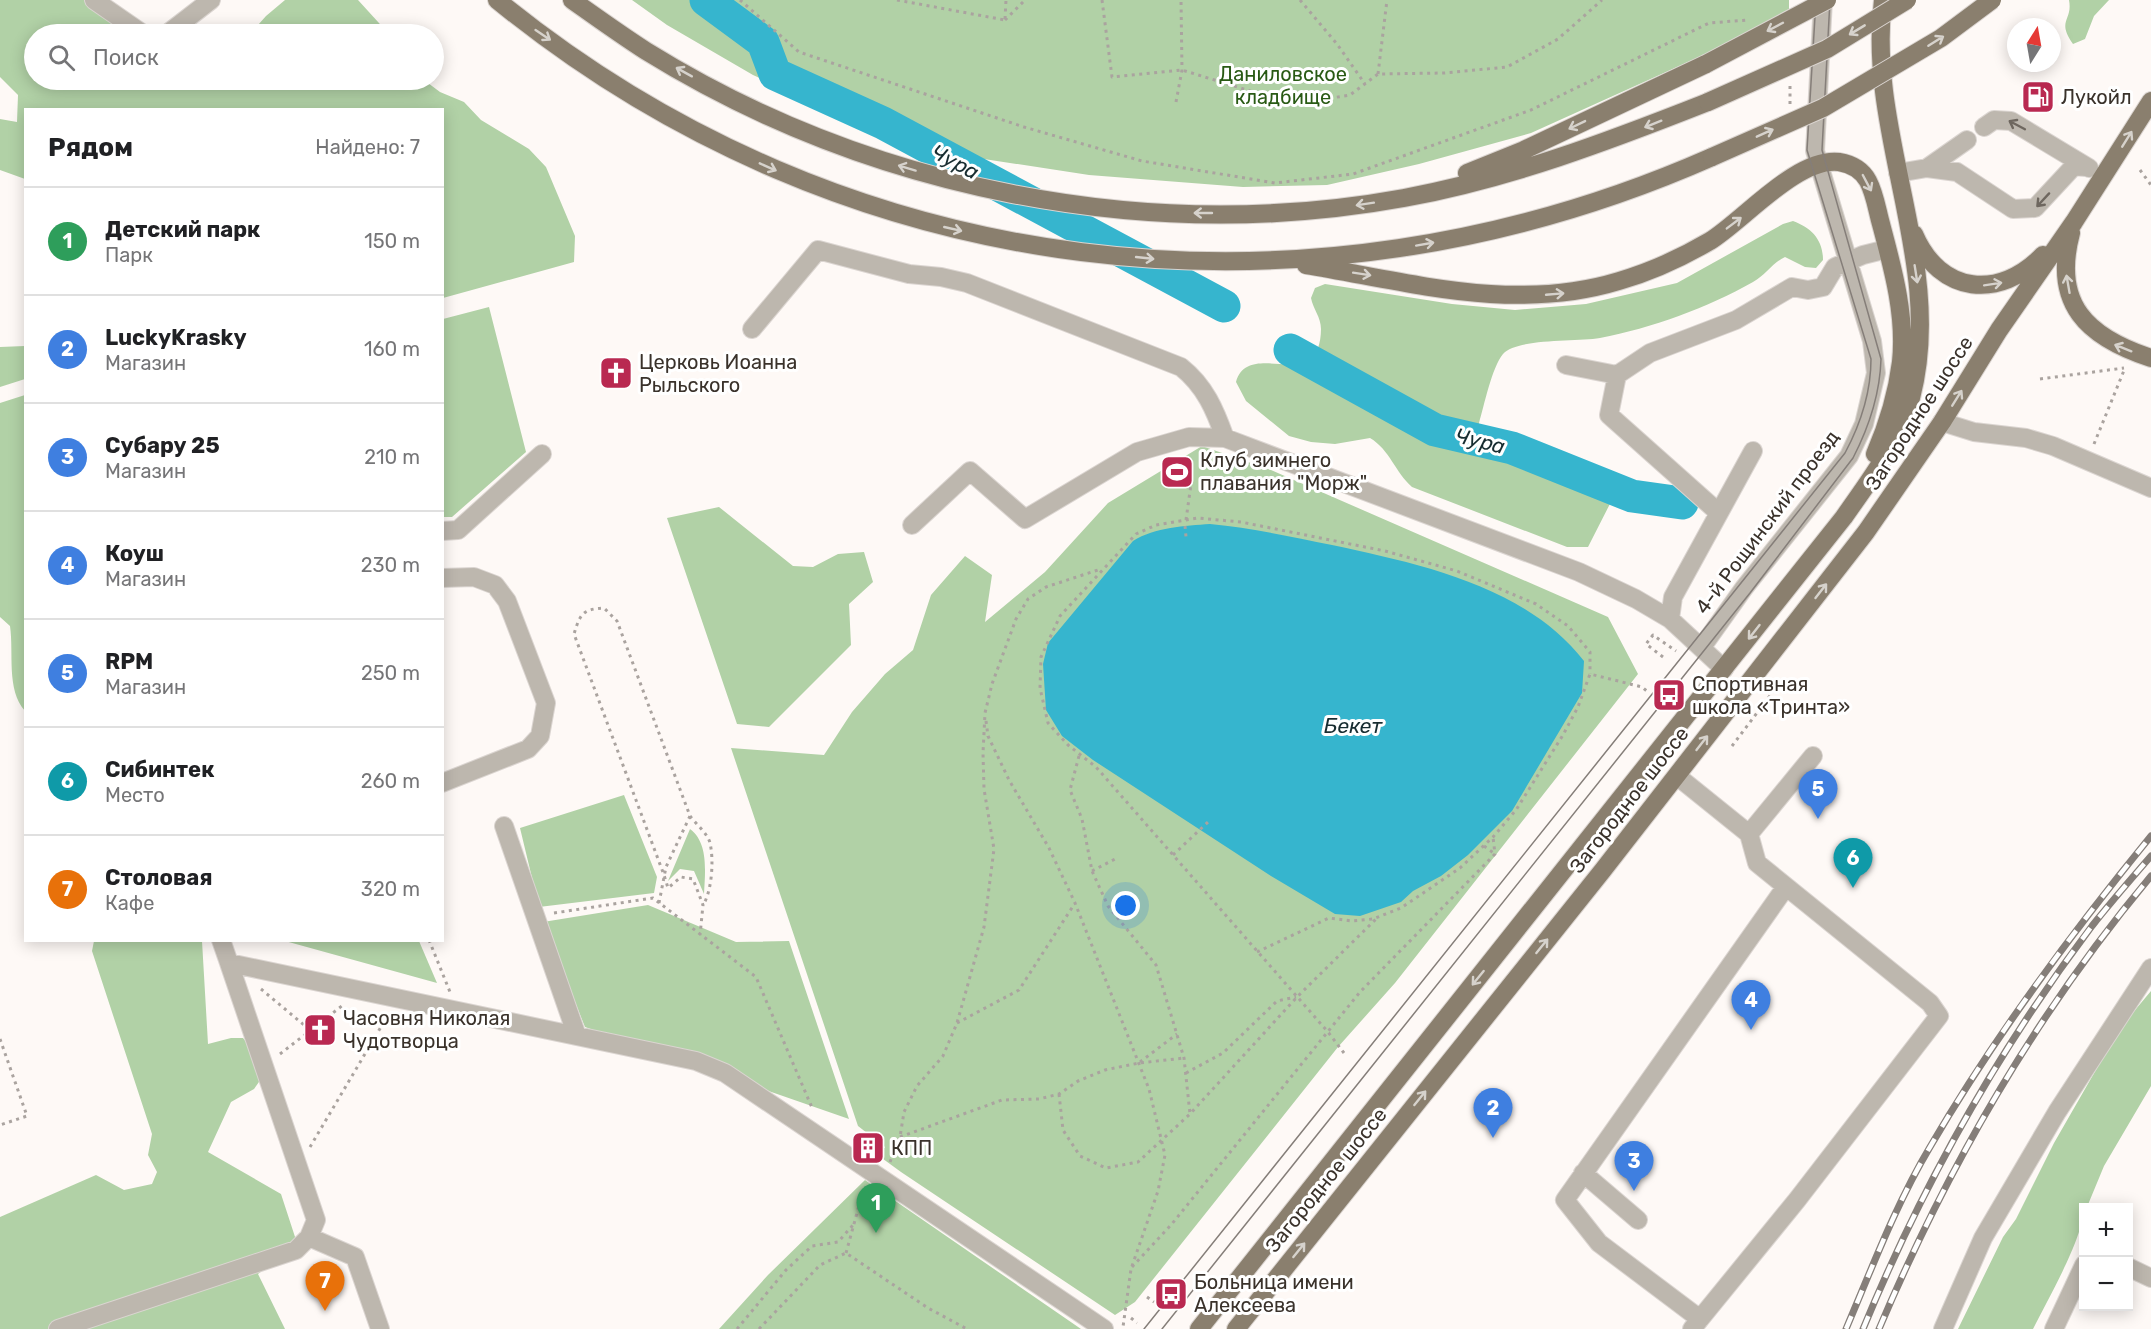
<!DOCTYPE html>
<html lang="ru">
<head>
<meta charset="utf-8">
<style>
	:root { --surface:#fff; --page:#f6f6f6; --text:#202124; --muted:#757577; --line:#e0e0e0; --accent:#0b8043 }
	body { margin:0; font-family:Rubik,sans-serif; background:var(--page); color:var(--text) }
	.controls { position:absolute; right:18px; bottom:18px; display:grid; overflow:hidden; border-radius:0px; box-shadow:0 3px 15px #0003 }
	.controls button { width:54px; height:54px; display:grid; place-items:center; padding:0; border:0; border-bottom:2px solid var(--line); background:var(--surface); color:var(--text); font:30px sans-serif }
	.compass { position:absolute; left:2007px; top:18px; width:54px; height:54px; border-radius:50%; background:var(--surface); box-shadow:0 3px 15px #0003; rotate:11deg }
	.you { position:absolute; left:1126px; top:906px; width:21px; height:21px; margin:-15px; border:4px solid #fff; border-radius:50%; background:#1a73e8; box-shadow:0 0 0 9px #1a73e833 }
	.badge { display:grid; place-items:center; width:39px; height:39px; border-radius:50%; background:var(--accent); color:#fff; font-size:20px; font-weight:700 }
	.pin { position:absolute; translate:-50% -50px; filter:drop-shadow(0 2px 3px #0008) }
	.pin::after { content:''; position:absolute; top:32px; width:21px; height:18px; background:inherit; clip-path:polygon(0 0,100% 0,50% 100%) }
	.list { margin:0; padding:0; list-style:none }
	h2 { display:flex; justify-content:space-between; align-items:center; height:78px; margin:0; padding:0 24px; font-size:26px }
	h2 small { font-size:20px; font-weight:400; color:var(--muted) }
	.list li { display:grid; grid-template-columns:39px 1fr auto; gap:18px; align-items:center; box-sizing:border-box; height:108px; padding:0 24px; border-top:2px solid var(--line) }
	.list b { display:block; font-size:22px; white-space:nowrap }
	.list p { margin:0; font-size:20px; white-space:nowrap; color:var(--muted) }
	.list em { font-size:20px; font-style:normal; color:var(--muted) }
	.icon { flex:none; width:33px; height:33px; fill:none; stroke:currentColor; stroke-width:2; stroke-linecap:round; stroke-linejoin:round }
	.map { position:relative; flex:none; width:2151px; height:1329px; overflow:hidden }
	.search { position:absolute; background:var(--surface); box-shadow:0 3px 15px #0003; left:24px; top:24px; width:420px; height:66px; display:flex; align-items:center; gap:15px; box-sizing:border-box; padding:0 21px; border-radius:33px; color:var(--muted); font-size:22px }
	.panel { position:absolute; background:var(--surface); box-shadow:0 3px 15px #0003; left:24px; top:108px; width:420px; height:834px; border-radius:0px }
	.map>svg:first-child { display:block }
</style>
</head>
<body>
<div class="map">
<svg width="2151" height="1329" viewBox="0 0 2151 1329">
	<rect width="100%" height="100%" fill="#fef9f6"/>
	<path fill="#b1d1a6" d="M0 0H85L123 34H34V80H424L440 92 464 102 481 120 529 149 546 167 575 236 574 262 443 298 442 110H26L25 179 0 170V119L17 122 18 95 0 77Z
		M285 0H358L389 34H250L266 16Z
		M632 0H1789V9L1717 49 1531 133 1419 164 1327 185 1243 187 1089 175 971 157 843 116 753 75 667 25Z
		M2069 0H2109L2094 16 2085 39 2073 44C2056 20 2073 21 2069 0Z
		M1793 221C1812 228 1823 240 1823 260L1816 268 1805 267 1785 257C1772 263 1766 275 1753 282 1707 308 1652 328 1600 338 1576 342 1517 338 1503 354 1492 367 1484 406 1479 423L1480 429 1487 436 1612 482 1616 492 1588 547H1567L1412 487C1395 472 1390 450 1370 438L1335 444 1311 442 1289 436 1246 401 1236 382C1249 337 1320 397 1321 329 1321 317 1313 309 1311 298L1315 288 1325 284 1452 304 1515 310 1586 304 1677 283 1783 224Z
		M489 307 526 452 452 517H443V319Z
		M25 346V379L0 387V347Z
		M25 395H26L25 711C6 689 14 654 10 626L0 617V403Z
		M1202 446 1271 470 1608 617 1638 674 1395 983 1338 1047 1135 1302 1115 1315 901 1172 879 1156 885 1147 858 1126 731 748 824 755 852 712 885 674 913 650 931 595 965 556 992 575 985 622 1045 572 1108 503Z
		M719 507 793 566 813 567 838 554 864 552 873 582 849 604 851 645 769 727 737 724 667 518Z
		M624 795 657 877 654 893 539 907 520 828Z
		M690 829C709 843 705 873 704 894L694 871 680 869 668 881Z
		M648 905 736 942 789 941 849 1119 585 1027 543 922Z
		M94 941H202L208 1044 231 1038H243L251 1048 261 1079 254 1089 231 1102 208 1152 281 1194 297 1243 258 1274 285 1329H0V1217L96 1175 124 1190 152 1184 157 1172 148 1155 152 1134 92 951Z
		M282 941H419L437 983 285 941Z
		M2151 991V1086L2104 1166 2087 1207 2084 1208C2083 1239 2048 1299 2033 1329H1958L2003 1237 2016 1219 2054 1143 2120 1028Z
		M865 1180 1081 1329H719L768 1275Z"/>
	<path fill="#36b5ce" d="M1210 524C1252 528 1292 537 1332 545 1420 564 1526 586 1584 661L1582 693 1512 811 1468 855 1441 876 1413 891 1401 902 1360 916 1335 914 1271 876 1093 760 1062 736 1046 710 1043 664 1048 643 1133 541C1155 527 1185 526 1210 524Z"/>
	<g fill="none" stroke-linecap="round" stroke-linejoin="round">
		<path stroke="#36b5ce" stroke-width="33" d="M706 0 763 42 775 74 883 123 1224 306
			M1290 350 1435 430 1512 448 1632 496 1682 503"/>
		<g stroke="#dbd5d1" stroke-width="20">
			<path id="minor" d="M94 0 143 34
				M167 34 211 0
				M1984 127 1994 120 2011 121 2089 168
				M1927 168 1957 172 2013 209 2035 208 2074 166 2086 167
				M1898 173 1927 168 1967 140
				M752 329 818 250 909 274 941 277 967 283 1181 367C1205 386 1215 410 1225 438
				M1566 365 1617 375 1609 415 1719 513
				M1617 375 1650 353 1736 320 1792 287 1808 290 1823 287 1835 267 1863 255 1887 249
				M1942 422 1974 432 2026 438 2053 446 2151 488
				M912 525 970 471 1025 519 1137 452 1189 437 1225 438 1579 572 1636 599 1670 619 1724 669
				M442 531 458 530 542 454
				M442 578 474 577 495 585 507 601 546 703 540 736 528 749 442 783
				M1670 619 1673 597 1753 451
				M1702 647 1744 588 1849 456 1864 424 1876 373 1872 341 1815 151 1823 0
				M1677 776 1749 834 1757 863 1930 1003 1939 1016 1797 1200 1700 1319
				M504 826 577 1036
				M1749 834 1813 756
				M221 940 229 963
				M1583 1173 1638 1220
				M309 1237 355 1257 380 1329
				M2128 1267 2151 1278
				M58 1329 296 1250 309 1237 316 1220 229 963 696 1061 725 1073 1104 1329
				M1692 1329 1700 1319 1599 1243 1565 1200 1785 888
				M1943 1329 1983 1238 2057 1112 2151 968
				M2054 1329 2084 1265"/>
		</g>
		<g stroke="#dbd5d1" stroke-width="20">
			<path id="major" d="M497 0C844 283 1304 337 1712 157
				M572 0C596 17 621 35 646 51 869 189 1146 245 1404 198 1509 179 1609 141 1708 102
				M1467 173 1524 150 1706 64
				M2071 233C2052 304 2087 337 2151 358
				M1914 234C1940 295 2000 300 2043 255
				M1306 265C1410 282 1514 313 1619 281 1650 272 1681 258 1710 241 1744 220 1797 157 1839 162 1851 164 1862 170 1868 181 1875 194 1877 210 1881 224 1893 269 1906 316 1901 362 1897 394 1888 424 1875 454
				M1199 1329 1844 517C1869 481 1900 441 1911 398 1946 265 1866 134 1883 0
				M1236 1329 1603 870 1866 532 1942 422 1999 330 2074 222 2151 101"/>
		</g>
		<path stroke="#aaa39f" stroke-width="3" stroke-dasharray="3 4.5" stroke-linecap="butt" d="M740 0 799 52 1024 127 1142 161 1275 183 1353 174 1531 110 1709 23 1747 20
			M897 0 1005 20
			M1102 0 1112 77 1182 70 1260 94 1307 102 1350 95 1378 74 1444 73 1507 67 1558 39 1602 0
			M1300 0 1337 44 1365 84
			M1005 19 1006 0
			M1005 20 1025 0
			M1378 74 1387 0
			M1176 102 1182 70 1181 0
			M1790 104V84
			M2140 170 2151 185
			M2040 379 2124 368
			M2094 444 2125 368
			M1186 520 1192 477
			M1185 526 1186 537
			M1663 657 1646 644 1653 635 1676 651
			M986 721 988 736 1009 780 1049 848 1075 903 1149 1089 1165 1155 1158 1191 1131 1269 1123 1327
			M1732 746 1778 685 1787 690
			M1079 756 1070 790 1082 819 1092 871 1108 906 1156 965 1184 1058 1190 1114
			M690 816C696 824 708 834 710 843 714 860 712 891 703 905
			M1484 846 1495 854
			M1173 855 1208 822
			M1092 871 1117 858
			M659 903 666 867 690 816 617 621 604 608C583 609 580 614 574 634L664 875 668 888 681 877 693 879 703 905 700 935
			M554 913 653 898 756 977 813 1110
			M429 940 450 992
			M1257 952 1329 918 1352 921 1373 919 1401 908 1460 868 1493 837 1516 810 1563 735 1578 707 1590 674 1642 687 1648 692
			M261 989 310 1030
			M957 1023 1019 990 1075 903
			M0 1039 27 1116 0 1125
			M1344 1053 1328 1032 1096 767 1068 745 1048 723 1040 688 1041 657 1060 616 1136 534 1156 525 1197 518 1241 522 1385 551 1457 571 1536 604 1568 626 1590 652V674
			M280 1054 343 1005
			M1140 1062 1177 1034
			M1186 1073 1223 1053 1277 1001 1296 997
			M1059 1094 1063 1130 1080 1156 1106 1168 1138 1162 1190 1114 1297 997 1376 919
			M900 1137 1002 1100 1039 1099 1059 1094 1078 1081 1105 1070 1139 1063 1184 1058
			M310 1147 388 1015
			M890 1162 900 1137 904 1112 917 1086 943 1056 957 1023 984 927 994 849 984 789 983 753 985 713 992 684 1016 619 1028 599 1046 587 1101 569
			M846 1253 860 1202 869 1192
			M1132 1267 1171 1225 1360 992 1495 854 1493 837
			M1147 1297 1154 1302
			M1131 1318 1137 1323
			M737 1329 786 1270 812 1246 838 1242 853 1225
			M759 1329 820 1265 846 1253 928 1308 967 1329"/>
		<use href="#minor" stroke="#bdb7ae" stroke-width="18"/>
		<use href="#major" stroke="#8a7f6e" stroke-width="18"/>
		<path stroke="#857e79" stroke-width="1.5" d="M1144 1329 1845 453C1860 425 1871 392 1871 359L1807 150 1816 0
			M1162 1329 1750 593 1853 458C1869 427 1880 394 1881 359L1822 150 1830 0"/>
		<g stroke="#857e79" stroke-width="7">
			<path id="rail" d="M1846 1329C1872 1268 1896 1204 1930 1147 1994 1037 2070 935 2151 836
				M1863 1329C1922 1186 1999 1049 2092 926 2111 902 2131 879 2151 856
				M1879 1329C1948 1166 2037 1012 2151 876"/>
		</g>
		<use href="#rail" stroke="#fff" stroke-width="4.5" stroke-dasharray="14" stroke-linecap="butt"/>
		<g stroke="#dbd5d1" stroke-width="20" stroke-linecap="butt">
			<path id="major-bridge" d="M1706 64 1827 0
				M1708 102 1827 49 1907 0
				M1712 157 1823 108 1941 38 1992 0"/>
		</g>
		<use href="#major-bridge" stroke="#8a7f6e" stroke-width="18"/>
	</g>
	<defs><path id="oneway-shaft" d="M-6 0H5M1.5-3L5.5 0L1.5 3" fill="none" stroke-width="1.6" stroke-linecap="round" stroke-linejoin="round" transform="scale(1.5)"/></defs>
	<g stroke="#d6d2cc">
		<use href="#oneway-shaft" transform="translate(1775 27) rotate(152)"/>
		<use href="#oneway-shaft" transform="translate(1857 30) rotate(149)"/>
		<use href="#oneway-shaft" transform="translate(543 35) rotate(34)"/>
		<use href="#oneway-shaft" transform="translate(1936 41) rotate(-32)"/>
		<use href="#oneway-shaft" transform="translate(684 72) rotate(-151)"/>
		<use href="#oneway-shaft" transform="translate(1653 124) rotate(158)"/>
		<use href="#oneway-shaft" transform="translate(1577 125) rotate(154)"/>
		<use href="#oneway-shaft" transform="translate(1765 133) rotate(-24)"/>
		<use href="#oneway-shaft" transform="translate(2127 139) rotate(-58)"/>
		<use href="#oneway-shaft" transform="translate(768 167) rotate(24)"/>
		<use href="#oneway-shaft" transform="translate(907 168) rotate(-163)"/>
		<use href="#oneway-shaft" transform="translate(1867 183) rotate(62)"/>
		<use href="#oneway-shaft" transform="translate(1365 204) rotate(171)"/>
		<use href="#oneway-shaft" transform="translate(1203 213) rotate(-180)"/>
		<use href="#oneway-shaft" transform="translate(1734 223) rotate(-37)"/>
		<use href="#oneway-shaft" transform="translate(953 229) rotate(13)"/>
		<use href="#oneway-shaft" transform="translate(1425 244) rotate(-10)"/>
		<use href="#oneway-shaft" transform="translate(1145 258) rotate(6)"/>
		<use href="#oneway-shaft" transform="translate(1362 274) rotate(9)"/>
		<use href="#oneway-shaft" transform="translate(1916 274) rotate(81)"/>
		<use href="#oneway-shaft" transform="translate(1993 284) rotate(-9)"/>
		<use href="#oneway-shaft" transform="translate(2068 284) rotate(-100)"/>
		<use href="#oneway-shaft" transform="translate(1555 294) rotate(-5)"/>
		<use href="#oneway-shaft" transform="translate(2123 348) rotate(-158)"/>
		<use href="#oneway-shaft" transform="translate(1957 398) rotate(-58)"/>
		<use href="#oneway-shaft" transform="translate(1821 591) rotate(-52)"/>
		<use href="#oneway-shaft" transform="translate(1754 632) rotate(128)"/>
		<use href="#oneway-shaft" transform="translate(1702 743) rotate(-52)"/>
		<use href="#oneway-shaft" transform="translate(1542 946) rotate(-51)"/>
		<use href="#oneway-shaft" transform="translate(1478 978) rotate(129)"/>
		<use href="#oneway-shaft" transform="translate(1420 1098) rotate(-51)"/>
		<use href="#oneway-shaft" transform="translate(1299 1250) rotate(-51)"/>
	</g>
	<g stroke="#6e675f">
		<use href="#oneway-shaft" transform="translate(2017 125) rotate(-152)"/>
		<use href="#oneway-shaft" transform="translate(2043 200) rotate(133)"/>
	</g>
	<defs>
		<g id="fuel-square" transform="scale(1.725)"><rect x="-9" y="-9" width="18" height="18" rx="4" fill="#b92951" stroke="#fff"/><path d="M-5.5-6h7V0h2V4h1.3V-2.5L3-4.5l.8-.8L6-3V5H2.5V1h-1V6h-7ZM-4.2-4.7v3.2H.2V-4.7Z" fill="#fff"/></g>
		<g id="church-square" transform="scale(1.725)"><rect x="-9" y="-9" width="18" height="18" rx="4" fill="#b92951" stroke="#fff"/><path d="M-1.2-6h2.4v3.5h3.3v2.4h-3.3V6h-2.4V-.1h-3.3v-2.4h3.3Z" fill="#fff"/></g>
		<g id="stadium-square" transform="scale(1.725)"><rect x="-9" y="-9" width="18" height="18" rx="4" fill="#b92951" stroke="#fff"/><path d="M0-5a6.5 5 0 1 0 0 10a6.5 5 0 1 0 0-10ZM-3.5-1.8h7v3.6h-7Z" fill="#fff"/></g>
		<g id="bus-square" transform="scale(1.725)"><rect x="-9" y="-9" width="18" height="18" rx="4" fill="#b92951" stroke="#fff"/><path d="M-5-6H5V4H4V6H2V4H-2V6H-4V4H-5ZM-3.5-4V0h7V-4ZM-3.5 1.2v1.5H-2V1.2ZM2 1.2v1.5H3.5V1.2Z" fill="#fff"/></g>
		<g id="building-square" transform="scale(1.725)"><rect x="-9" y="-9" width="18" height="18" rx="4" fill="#b92951" stroke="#fff"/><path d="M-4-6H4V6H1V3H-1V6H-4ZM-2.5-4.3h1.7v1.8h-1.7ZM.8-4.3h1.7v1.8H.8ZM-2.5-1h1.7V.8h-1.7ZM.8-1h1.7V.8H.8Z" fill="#fff"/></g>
	</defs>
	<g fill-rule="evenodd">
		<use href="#fuel-square" x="2038" y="97"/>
		<use href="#church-square" x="616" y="373"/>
		<use href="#stadium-square" x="1177" y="472"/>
		<use href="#bus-square" x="1669" y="695"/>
		<use href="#church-square" x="320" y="1030"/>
		<use href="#building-square" x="868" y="1148"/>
		<use href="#bus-square" x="1171" y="1294"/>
	</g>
	<g text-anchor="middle" stroke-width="6" stroke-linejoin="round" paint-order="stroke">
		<g font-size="20" fill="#295a14" stroke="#fff">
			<text x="1283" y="81">Даниловское<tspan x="1283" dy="23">кладбище</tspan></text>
		</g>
		<g font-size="20" fill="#3a322b" stroke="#fff" text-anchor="start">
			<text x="2061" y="104">Лукойл</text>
			<text x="639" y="369">Церковь Иоанна<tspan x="639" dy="23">Рыльского</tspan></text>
			<text x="1200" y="467">Клуб зимнего<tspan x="1200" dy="23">плавания "Морж"</tspan></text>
			<text x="1692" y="691">Спортивная<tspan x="1692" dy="23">школа «Тринта»</tspan></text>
			<text x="343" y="1025">Часовня Николая<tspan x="343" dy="23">Чудотворца</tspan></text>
			<text x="891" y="1155">КПП</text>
			<text x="1194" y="1289">Больница имени<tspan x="1194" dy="23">Алексеева</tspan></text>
		</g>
		<g font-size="20" fill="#3a322b" stroke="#fff">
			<text transform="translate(1919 413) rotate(-57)" y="7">Загородное шоссе</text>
			<text transform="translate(1767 522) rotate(-53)" y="7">4-й Рощинский проезд</text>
			<text transform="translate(1629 800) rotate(-52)" y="7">Загородное шоссе</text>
			<text transform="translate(1326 1180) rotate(-51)" y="7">Загородное шоссе</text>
		</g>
		<g font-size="21" font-style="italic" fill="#182d31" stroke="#fff">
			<text transform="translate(955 162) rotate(28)" y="7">Чура</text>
			<text transform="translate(1480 441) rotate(14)" y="7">Чура</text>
			<text x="1353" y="733">Бекет</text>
		</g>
	</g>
</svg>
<div class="controls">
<button>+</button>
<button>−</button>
</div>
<svg class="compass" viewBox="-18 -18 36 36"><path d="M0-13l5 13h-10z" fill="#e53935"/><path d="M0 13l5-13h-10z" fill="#757577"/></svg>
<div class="you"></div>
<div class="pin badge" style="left:876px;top:1233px;background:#2e9e5b">1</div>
<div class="pin badge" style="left:1493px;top:1138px;background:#3f7fe0">2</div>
<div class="pin badge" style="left:1634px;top:1191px;background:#3f7fe0">3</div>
<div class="pin badge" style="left:1751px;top:1030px;background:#3f7fe0">4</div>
<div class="pin badge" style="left:1818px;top:819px;background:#3f7fe0">5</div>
<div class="pin badge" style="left:1853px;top:888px;background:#0f9aa8">6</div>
<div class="pin badge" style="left:325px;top:1311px;background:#e8710a">7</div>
<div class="search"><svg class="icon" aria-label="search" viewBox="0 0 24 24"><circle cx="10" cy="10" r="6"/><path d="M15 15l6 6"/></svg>Поиск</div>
<section class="panel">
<h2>Рядом<small>Найдено: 7</small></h2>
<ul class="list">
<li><span class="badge" style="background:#2e9e5b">1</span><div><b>Детский парк</b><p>Парк</p></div><em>150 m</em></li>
<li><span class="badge" style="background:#3f7fe0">2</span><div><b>LuckyKrasky</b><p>Магазин</p></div><em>160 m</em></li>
<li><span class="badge" style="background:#3f7fe0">3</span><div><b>Субару 25</b><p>Магазин</p></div><em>210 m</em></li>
<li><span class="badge" style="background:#3f7fe0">4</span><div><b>Коуш</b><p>Магазин</p></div><em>230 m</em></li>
<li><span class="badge" style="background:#3f7fe0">5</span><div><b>RPM</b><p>Магазин</p></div><em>250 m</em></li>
<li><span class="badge" style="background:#0f9aa8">6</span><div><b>Сибинтек</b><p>Место</p></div><em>260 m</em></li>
<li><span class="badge" style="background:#e8710a">7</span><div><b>Столовая</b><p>Кафе</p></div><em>320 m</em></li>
</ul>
</section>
</div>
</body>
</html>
